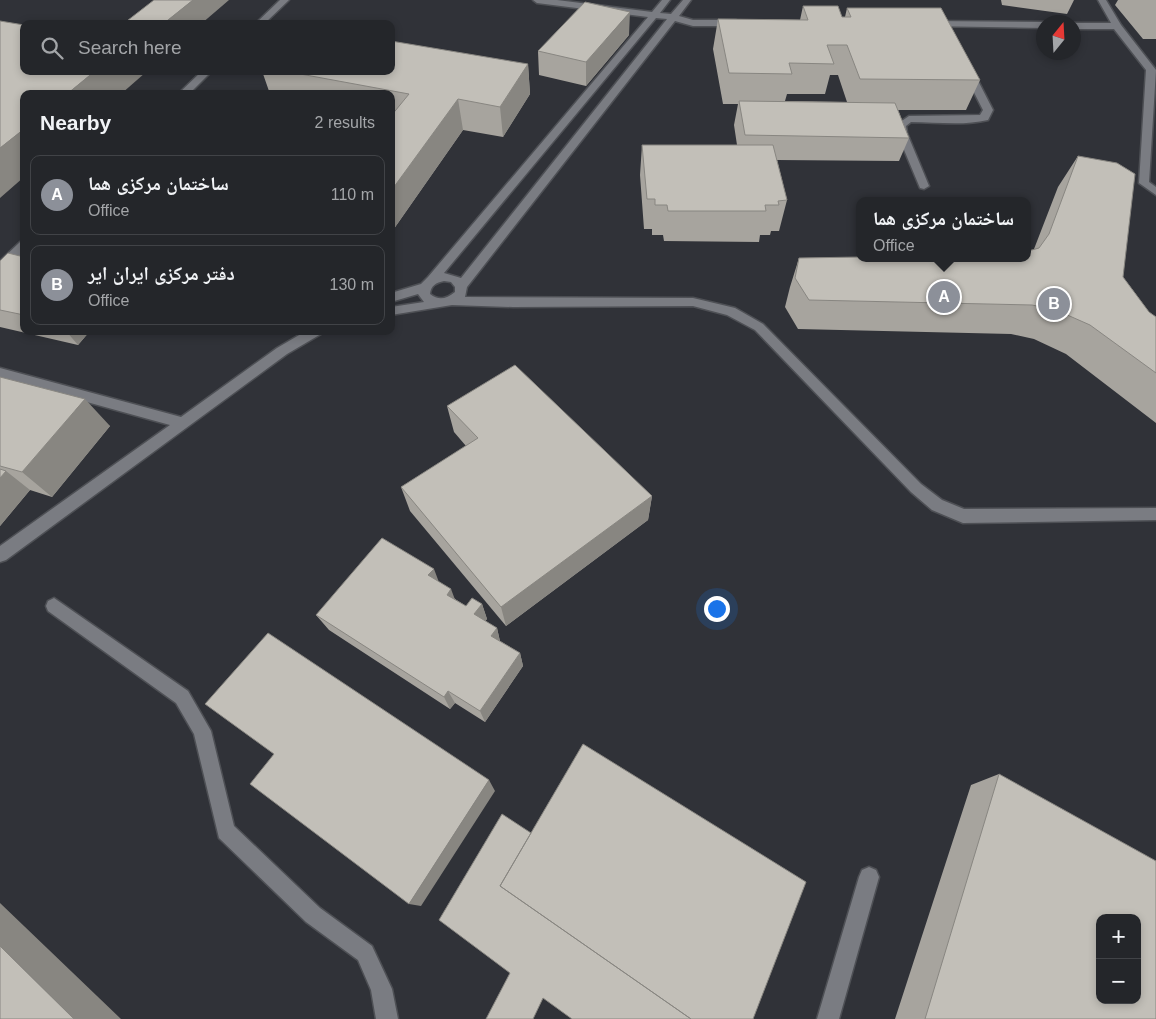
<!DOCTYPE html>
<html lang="en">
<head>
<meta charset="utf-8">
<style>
	:root { --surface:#24262a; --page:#2c2e32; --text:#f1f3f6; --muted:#a3a5a8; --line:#414347; --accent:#8c9099 }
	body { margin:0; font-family:Helvetica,"Noto Naskh Arabic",sans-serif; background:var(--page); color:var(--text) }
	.controls { position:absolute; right:15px; bottom:15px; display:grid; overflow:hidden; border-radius:10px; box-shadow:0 2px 8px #0003 }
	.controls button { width:45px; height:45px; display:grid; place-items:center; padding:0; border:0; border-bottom:1px solid var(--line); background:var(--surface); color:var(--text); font:25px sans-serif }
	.compass { position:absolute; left:1036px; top:15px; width:45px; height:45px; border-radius:50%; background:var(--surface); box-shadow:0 2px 8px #0003; rotate:18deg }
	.you { position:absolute; left:716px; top:608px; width:18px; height:18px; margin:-12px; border:4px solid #fff; border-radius:50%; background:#1a73e8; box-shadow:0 0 0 8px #1a73e833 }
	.badge { display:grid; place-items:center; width:32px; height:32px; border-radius:50%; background:var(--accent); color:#fff; font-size:16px; font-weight:700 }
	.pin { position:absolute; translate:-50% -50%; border:2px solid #fff; box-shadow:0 1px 5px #0006 }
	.popup { position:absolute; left:856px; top:197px; width:175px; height:65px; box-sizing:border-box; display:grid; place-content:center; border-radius:10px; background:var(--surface); filter:drop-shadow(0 1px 4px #0005); font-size:16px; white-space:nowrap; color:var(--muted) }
	.popup b { font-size:19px; color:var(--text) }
	.popup::after { content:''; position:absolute; left:50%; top:100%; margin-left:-10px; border:10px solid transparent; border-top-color:var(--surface) }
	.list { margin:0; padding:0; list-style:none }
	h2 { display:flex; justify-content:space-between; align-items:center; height:65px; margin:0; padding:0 20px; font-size:21px }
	h2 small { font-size:16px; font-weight:400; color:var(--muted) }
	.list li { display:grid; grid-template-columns:32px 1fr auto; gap:15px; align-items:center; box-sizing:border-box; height:80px; margin:0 10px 10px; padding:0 10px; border:1px solid var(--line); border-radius:10px }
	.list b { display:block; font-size:19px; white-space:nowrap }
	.list p { margin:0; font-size:16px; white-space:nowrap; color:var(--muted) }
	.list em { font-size:16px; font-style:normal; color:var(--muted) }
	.icon { flex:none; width:28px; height:28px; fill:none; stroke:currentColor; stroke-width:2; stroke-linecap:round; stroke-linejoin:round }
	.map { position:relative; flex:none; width:1156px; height:1019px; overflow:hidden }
	.search { position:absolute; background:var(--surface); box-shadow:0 2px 8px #0003; left:20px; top:20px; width:375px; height:55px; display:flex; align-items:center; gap:12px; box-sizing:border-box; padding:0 18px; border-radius:10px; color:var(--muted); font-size:19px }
	.panel { position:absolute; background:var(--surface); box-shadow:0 2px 8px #0003; left:20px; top:90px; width:375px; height:245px; border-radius:10px }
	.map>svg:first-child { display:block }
</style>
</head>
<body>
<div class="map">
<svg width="1156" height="1019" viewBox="0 0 1156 1019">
	<rect width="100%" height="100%" fill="#303238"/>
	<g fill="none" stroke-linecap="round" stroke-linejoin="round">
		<g stroke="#4e5055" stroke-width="3">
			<path id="service" d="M280 0H289L264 24H255Z
				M533 0H557L652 12 662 0H670L660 13 671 14 683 0H691L679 16 693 20H736L740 23 736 26H693L675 21 467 287 465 297 693 298 735 308 763 324 921 484 942 500 964 509 1156 508V520L963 523 932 510 911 492 755 330 727 315 693 306 513 307 452 305 391 315V307L424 302 418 294 391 302V293L421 284 428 277 648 17 537 3ZM656 18 667 19 461 278 444 273ZM444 281 451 282 455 287V292C446 299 439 301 430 294 431 285 436 283 444 281Z
				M1098 0H1106L1121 25 1156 70 1149 182 1156 187V195L1139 183 1146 70 1114 29H1074V23H1111Z
				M929 21 1044 22V28L926 26V22Z
				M967 66 972 69 993 110 988 120C963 126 936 122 911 122L906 126 907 133 929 186 924 189 920 188 897 133 896 125 909 116 980 115 983 110 962 69Z
				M202 71H212L189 94H178Z
				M24 241V252L4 271 0 272V261L20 242Z
				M306 331H323L321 334 287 354 6 560 0 562V546L170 425 0 378V368L181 417 277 348Z
				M54 598 188 691 211 731 234 826 320 908 372 946 392 989 398 1019H376L371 990 358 960 306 922 219 838 194 734 176 703 48 611 46 606 48 601Z
				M869 867 876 870 879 877 839 1019H817L859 877 862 870Z"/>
		</g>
		<use href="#service" fill="#7a7c82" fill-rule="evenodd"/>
	</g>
	<path fill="#a7a49e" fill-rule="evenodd" d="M1001 0H1074L1067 14 1002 5Z
		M1118 0H1156V39H1143L1115 5Z
		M803 6 842 17H845L847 8 980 80 966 110H898L909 138 899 161 777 160 787 200 779 231H771L770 235H760L759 242 664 241 663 235H652V229H644L640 175 642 145H737L734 125 738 104H723L713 49 718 19 800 20ZM830 75H838L847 102 785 101 787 94H825Z
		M629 35 586 86 539 75 538 51Z
		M528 64 530 94 503 137 463 130 391 233V94H270L262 71H391Z
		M1078 156 1123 277 1149 312 1156 317V423L1066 354 1034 339 1011 334 798 329 785 307 790 287 799 258H1028L1034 249 1058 187Z
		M24 257V331H90L78 345 0 327V261Z
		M0 377 110 426 52 497 30 490 0 526Z
		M447 406 652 496 648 520 506 626 410 511 401 487 466 446 454 432Z
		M439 582 455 599 466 606 482 604 487 619 485 621 497 628 500 641 520 653 523 666 485 722 455 703 450 709 329 630 316 615Z
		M999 774 1156 1019H895L971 785Z"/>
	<path fill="#888681" d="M193 0H229L201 24H163Z
		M630 12 629 35 586 86V62Z
		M528 64 530 94 503 137 500 107Z
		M95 71H144L145 73 121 94H67Z
		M458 99 463 130 391 233V191Z
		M24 129V177L0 198V148Z
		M66 331H90L78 345Z
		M85 399 110 426 52 497 22 472Z
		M6 471 30 490 0 526V478Z
		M652 496 648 520 506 626 501 607Z
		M434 569 440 585 428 575Z
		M451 589 457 605 447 595Z
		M482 604 487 619 479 629 474 614Z
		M497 628 500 642 491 636Z
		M520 653 523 666 485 722 480 711Z
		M448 691 455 703 450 709 444 697Z
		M489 780 495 791 421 906 409 904Z
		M0 903 121 1019H74L0 946Z"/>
	<path fill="#c2bfb8" stroke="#888681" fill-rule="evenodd" d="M154 0H193L163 24H123Z
		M585 2 630 12 586 62 538 51Z
		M803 6H838L842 17H851L847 8H941L980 80 860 79 847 45H827L834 64 789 63 792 74 729 73 718 19 808 20Z
		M0 21 24 25V71H95L67 94H24V129L0 148Z
		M391 41 528 64 500 107 458 99 391 191V116L409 94 284 71H391Z
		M739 101 895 103 909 138 745 135Z
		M642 145H773L787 200 778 201 779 205H765L766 211H668L667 205H655V199H647Z
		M1078 156 1117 163 1135 174 1123 277 1149 312 1156 317V373L1090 325 1056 310 1032 305 809 300 795 278 799 258 860 257V258H1028V251L1039 248 1049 234Z
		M8 253 24 257V315L0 310V261Z
		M515 365 652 496 501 607 401 487 478 438 447 406Z
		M0 377 85 399 22 472 0 466Z
		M0 469 6 471 0 478Z
		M382 538 434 569 428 575 451 589 447 595 466 606 472 598 482 604 474 614 497 628 491 636 520 653 480 711 448 691 444 697 316 615Z
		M268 633 489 780 409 904 250 784 274 754 205 704Z
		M583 744 806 882 753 1019H691L500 886Z
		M999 774 1156 861V1019H925ZM1100 918H1137V1000H1100Z
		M502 814 531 833 500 886 691 1019H572L543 998 533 1019H486L510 973 439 920Z
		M0 946 74 1019H0Z"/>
</svg>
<div class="controls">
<button>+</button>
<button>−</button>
</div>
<svg class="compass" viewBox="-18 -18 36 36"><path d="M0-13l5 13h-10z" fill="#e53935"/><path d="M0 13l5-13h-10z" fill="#a3a5a8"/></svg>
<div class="you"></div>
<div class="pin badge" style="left:944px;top:297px">A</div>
<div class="popup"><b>ساختمان مرکزی هما</b>Office</div>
<div class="pin badge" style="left:1054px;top:304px">B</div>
<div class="search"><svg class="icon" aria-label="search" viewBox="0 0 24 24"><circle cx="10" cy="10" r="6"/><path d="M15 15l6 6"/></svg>Search here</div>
<section class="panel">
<h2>Nearby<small>2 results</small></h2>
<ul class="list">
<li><span class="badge">A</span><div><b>ساختمان مرکزی هما</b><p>Office</p></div><em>110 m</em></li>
<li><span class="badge">B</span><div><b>دفتر مرکزی ایران ایر</b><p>Office</p></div><em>130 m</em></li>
</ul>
</section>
</div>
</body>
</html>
